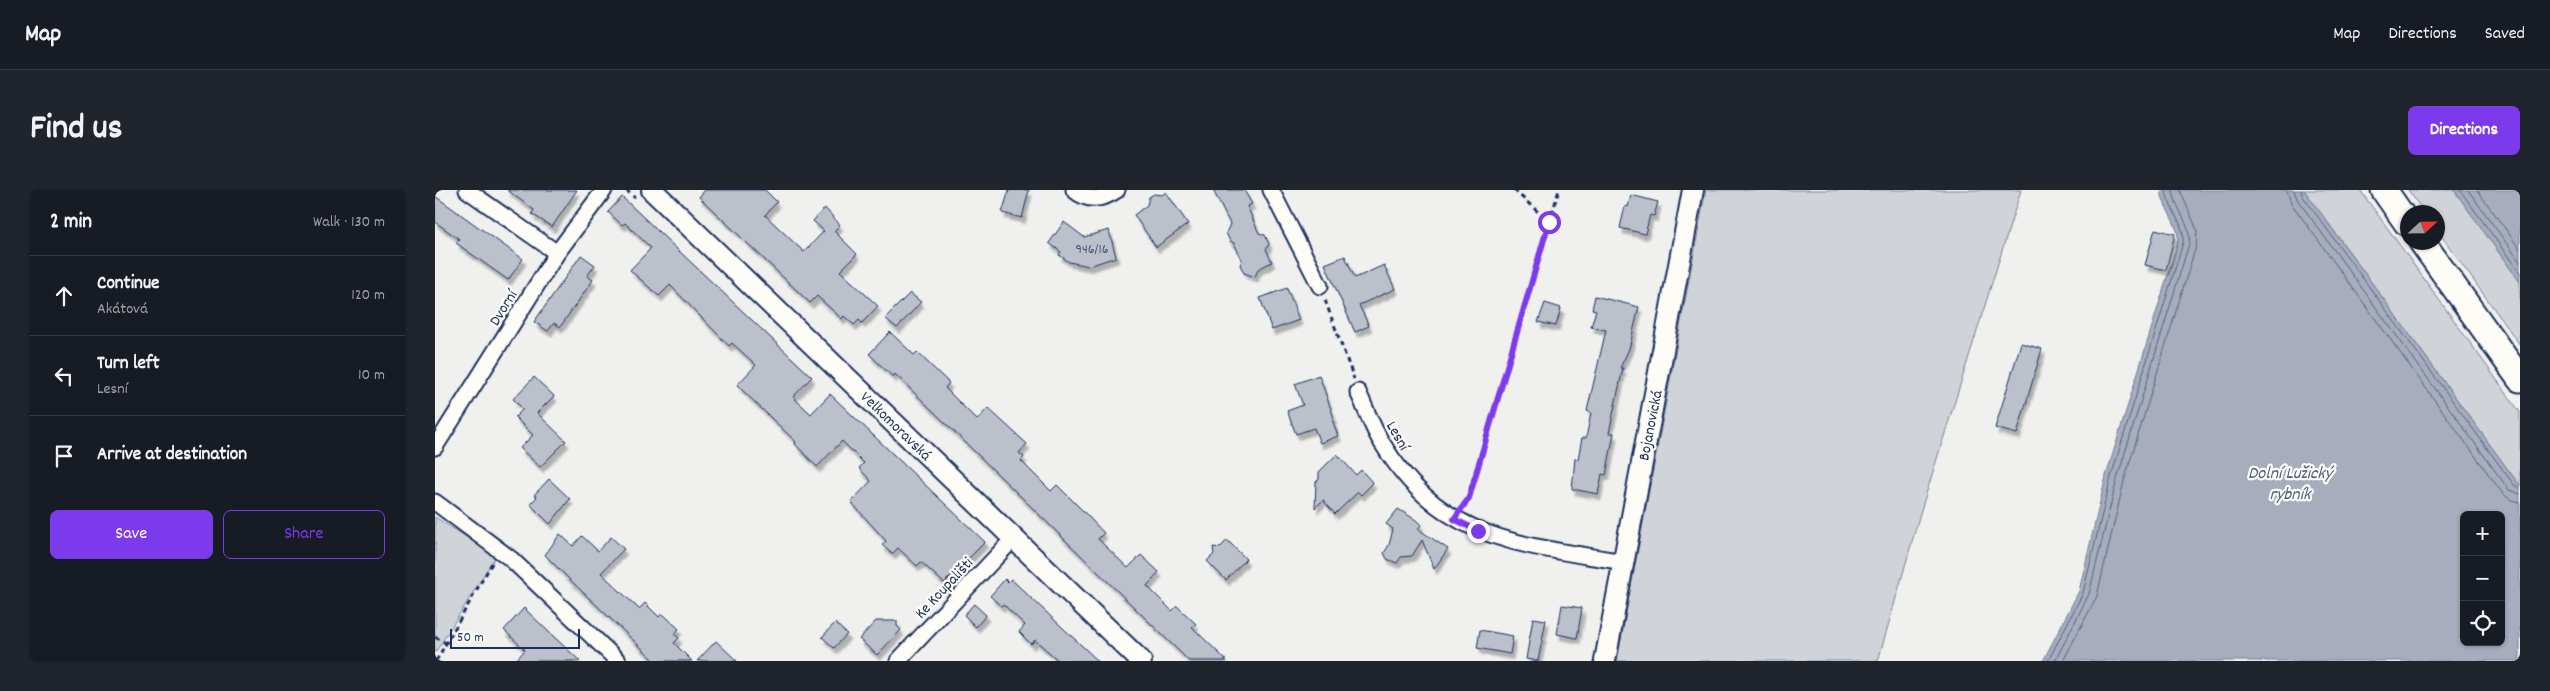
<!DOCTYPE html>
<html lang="en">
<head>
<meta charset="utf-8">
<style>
	:root { --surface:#171b24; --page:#20242c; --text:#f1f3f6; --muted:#9ea1a6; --line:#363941; --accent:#7c3aed }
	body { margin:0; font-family:Dekko,sans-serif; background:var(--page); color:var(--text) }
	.controls { position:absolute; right:15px; bottom:15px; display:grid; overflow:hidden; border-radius:8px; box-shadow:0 1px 4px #0004 }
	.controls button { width:45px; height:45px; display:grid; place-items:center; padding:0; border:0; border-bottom:1px solid var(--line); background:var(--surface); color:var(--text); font:25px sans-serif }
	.compass { position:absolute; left:1965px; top:15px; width:45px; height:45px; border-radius:50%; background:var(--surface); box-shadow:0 1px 4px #0004; rotate:68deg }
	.scale { position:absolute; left:15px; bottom:12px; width:130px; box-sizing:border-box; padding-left:5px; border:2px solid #1b2f5e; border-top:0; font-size:14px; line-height:18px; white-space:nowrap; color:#1b2f5e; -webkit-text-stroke:4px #fdfcf7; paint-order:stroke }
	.stop { position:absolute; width:15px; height:15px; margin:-11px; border:4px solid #7c3aed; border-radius:50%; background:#fff }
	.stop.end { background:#7c3aed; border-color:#fff; box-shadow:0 1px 5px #0008 }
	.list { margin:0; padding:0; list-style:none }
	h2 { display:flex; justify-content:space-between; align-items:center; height:65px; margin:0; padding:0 20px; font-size:21px }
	h2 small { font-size:16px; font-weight:400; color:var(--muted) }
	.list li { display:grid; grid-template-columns:32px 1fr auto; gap:15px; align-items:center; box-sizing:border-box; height:80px; padding:0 20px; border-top:1px solid var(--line) }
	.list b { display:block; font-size:19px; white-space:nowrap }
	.list p { margin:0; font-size:16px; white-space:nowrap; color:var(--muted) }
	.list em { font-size:16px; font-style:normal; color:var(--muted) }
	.actions { display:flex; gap:10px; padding:15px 20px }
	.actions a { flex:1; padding:11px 0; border:1px solid var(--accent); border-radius:8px; text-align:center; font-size:18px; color:var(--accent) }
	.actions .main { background:var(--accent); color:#fff }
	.icon { flex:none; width:28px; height:28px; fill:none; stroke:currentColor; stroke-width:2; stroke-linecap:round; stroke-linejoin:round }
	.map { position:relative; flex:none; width:2085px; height:471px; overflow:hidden; border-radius:8px }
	header { display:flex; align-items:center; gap:30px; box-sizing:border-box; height:70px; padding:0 25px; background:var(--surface); border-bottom:1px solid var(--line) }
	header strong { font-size:24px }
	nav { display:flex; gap:28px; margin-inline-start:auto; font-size:18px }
	.intro { display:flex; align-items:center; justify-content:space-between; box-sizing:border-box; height:120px; padding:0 30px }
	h1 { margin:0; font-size:35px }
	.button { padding:12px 22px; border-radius:8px; background:var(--accent); color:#fff; font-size:18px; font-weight:700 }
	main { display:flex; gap:30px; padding:0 30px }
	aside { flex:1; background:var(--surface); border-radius:8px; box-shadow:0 1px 4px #0004 }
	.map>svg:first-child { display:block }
</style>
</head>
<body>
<header>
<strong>Map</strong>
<nav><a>Map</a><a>Directions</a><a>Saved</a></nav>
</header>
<div class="intro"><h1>Find us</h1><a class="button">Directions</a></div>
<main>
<aside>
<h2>2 min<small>Walk · 130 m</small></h2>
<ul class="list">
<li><svg class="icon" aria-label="ahead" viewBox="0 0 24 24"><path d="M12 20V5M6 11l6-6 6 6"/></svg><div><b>Continue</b><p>Akátová</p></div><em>120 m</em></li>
<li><svg class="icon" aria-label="left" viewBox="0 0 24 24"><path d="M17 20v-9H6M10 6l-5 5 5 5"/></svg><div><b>Turn left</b><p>Lesní</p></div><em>10 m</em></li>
<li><svg class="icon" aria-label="arrive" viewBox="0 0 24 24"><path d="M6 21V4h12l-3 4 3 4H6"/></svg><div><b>Arrive at destination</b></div></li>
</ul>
<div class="actions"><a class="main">Save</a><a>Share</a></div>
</aside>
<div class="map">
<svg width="2085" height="471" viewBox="0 0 2085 471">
	<defs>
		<filter id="shadow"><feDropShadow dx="3" dy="5.5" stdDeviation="1" flood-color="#0004"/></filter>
	</defs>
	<rect width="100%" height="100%" fill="#f0f0ee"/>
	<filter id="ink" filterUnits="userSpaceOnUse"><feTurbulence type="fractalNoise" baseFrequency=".02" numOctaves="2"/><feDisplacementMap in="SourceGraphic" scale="10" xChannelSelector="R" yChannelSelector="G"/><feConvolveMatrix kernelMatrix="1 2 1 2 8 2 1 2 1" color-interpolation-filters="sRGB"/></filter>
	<g filter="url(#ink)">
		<path fill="#d0d3d8" stroke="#76819b" d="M1271 0H1586L1486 320 1443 471H1182Z
			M1869 0H1925L2085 222V296Z
			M1973 0H2019L2085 92V155L2003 41 2002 22H1989Z
			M0 327 61 366 0 463Z"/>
		<path fill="#a7adbd" stroke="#6f7b97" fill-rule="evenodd" d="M1726 0H1869L2085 296V471H1608L1644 401 1671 286 1743 52C1745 35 1728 19 1726 0ZM2029 325H2066V452H2029Z
			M2019 0H2085V92Z"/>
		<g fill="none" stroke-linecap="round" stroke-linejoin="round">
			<path stroke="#536184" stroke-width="1" d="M1852 0 1856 13 2068 304 2076 310 2085 312
				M1859 0 1862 9 2074 300 2085 304
				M1866 0 1867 5 2079 295 2085 298
				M2025 0 2085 83
				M2033 0 2085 72
				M2042 0 2085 59
				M1613 471 1648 403 1676 287 1748 53C1751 34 1733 19 1731 0
				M1620 471 1654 404 1682 289 1754 54C1757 34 1740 20 1738 0
				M1628 471 1662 406 1689 291 1761 56 1762 40 1745 0"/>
		</g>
		<path fill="#bbc0ca" stroke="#1b2f5e" filter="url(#shadow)" d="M72 0H142L117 37 97 24 99 20Z
			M270 0H330L342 12 330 25 369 62 389 41 378 31 390 18 405 35 399 41 422 64 405 81 443 116 427 133 424 130 419 135 409 126 407 129 382 106 375 113 264 7Z
			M574 0H594L587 28 567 23Z
			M778 0H809L817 14 812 16 824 43 830 45 834 54 831 59 837 72 823 79 820 87 809 83 805 75 807 70 799 53 795 51 791 43 795 34Z
			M731 2 753 34 721 57 699 25 712 15 714 7 719 4 727 5Z
			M1196 5 1223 12 1219 26 1215 25 1210 44 1185 38 1190 16 1193 17Z
			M0 6 88 69 73 90 21 53 24 49 0 32Z
			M187 7 377 187 358 207 376 224 395 204 550 352 509 393 486 372 482 376 463 358 457 364 447 355 451 351 416 312 436 291 424 278 429 273 407 251 382 277 360 254 361 252 302 195 321 175 297 153 294 156 235 95 224 106 195 80 216 58 190 33 187 35 173 22Z
			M629 32 649 47 674 40 681 67 654 76 634 72 624 65 626 62 614 53Z
			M1720 39 1740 44 1731 80 1710 75Z
			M146 65 160 75 152 86 158 90 125 137 119 133 113 141 99 132Z
			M910 66 920 88 949 75 960 99 924 115 934 136 920 142 890 74Z
			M852 98 864 130 837 140 825 108Z
			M475 103 486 112 462 138 450 128Z
			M1160 106 1204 117 1194 159 1185 178H1188L1174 243H1179L1171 285 1167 284 1163 304 1137 299 1140 268 1143 269 1147 248H1151L1156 223 1152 221 1171 140 1156 137 1161 120 1157 119Z
			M1110 113 1126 118 1121 136 1103 132Z
			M455 142 479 165 482 162 514 193 510 198 542 230 553 218 592 254 584 263 589 267 586 271 616 301 622 295 646 319 669 343 663 349 693 378 706 365 724 382 712 396 737 421 742 416 761 434 757 437 792 471H754L496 219 460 184 458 187 434 164Z
			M1586 153 1607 159 1582 244 1560 238Z
			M884 185 899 228 897 229 903 246 885 253 879 238 861 244 852 221 868 215 860 194Z
			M99 187 119 206 102 223 131 251 105 277 85 258 98 245 80 227 88 219 78 209Z
			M902 264 921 285 926 280 938 293 926 305 923 302 900 324 888 310 880 318 881 292 884 289V282Z
			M114 289 135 309 115 334 95 314 102 307 99 305Z
			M963 319 981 330 986 335 983 339 1013 359 999 379 987 350 977 366 966 367 962 373 952 369 949 363 954 355 958 339 951 334Z
			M125 344 138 356 147 346 163 361 176 347 189 359 166 383 204 419 210 413 224 427 227 423 244 439 239 444 244 448 239 453 257 471H220L133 388 110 365Z
			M792 350 811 369 791 390 772 371 779 364 778 357 785 358Z
			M570 389 573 392 576 389 663 471H624L600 450 596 454 584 442 590 435 568 414 566 416 555 406Z
			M539 414 551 425 541 437 529 425Z
			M1127 415 1147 418 1142 448 1122 444Z
			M89 418 118 446 145 471H80L90 460 69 440Z
			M1098 428 1111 430 1103 471 1091 469Z
			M441 431H462V436L466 440 442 465 424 449Z
			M400 433 412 444 399 458 387 447Z
			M1045 440 1078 446 1075 464 1042 458Z
			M281 451 302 471H262Z"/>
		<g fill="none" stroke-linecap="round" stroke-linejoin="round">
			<g stroke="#1b2f5e" stroke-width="19">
				<path id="minor" d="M32 0 122 63
					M639 0C653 12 667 10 682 0
					M836 0 885 96
					M923 202C931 219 937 237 947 253 1007 352 1085 354 1188 372
					M0 257 122 63 169 0
					M0 312 76 369 183 471
					M463 471 579 348"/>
			</g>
			<g stroke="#1b2f5e" stroke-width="24">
				<path id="tertiary" d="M217 0 706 471
					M1170 471 1258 0"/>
			</g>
			<g stroke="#1b2f5e" stroke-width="29">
				<path id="primary" d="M1949 0 1972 33
					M1987 52 2085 189"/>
			</g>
			<path stroke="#1b2f5e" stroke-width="3" stroke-dasharray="5 4" stroke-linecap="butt" d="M191 0 200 8
				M1079 0 1114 32
				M890 110 919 189
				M1028 316 1033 308 1124 0
				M0 447 11 453
				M1 471 57 373"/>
			<use href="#minor" stroke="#fdfcf7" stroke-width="15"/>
			<use href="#tertiary" stroke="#fdfcf7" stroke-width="20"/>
			<use href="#primary" stroke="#fdfcf7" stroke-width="25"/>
		</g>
	</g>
	<g fill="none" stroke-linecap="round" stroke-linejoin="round" filter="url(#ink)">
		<path stroke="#7c3aed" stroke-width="6" d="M1043 341 1019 329 1034 308 1114 32"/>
	</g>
	<g text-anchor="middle" stroke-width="4.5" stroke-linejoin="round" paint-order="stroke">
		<g font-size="14" fill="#435379">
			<text x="657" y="63">946/16</text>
		</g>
		<g font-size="16" fill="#1b2f5e" stroke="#fdfcf7">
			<text transform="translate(67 117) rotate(-58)" y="6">Dvorní</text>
			<text transform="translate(462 235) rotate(44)" y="6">Velkomoravská</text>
			<text transform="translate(1214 235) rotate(-79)" y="6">Bojanovická</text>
			<text transform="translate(964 245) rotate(60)" y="6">Lesní</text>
			<text transform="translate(508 397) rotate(-47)" y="6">Ke Koupališti</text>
		</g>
		<g font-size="18" font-style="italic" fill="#4c5b7f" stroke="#fdfcf7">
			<text x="1855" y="288">Dolní Lužický<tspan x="1855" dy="21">rybník</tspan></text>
		</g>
	</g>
</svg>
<div class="controls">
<button>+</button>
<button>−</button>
<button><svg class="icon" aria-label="locate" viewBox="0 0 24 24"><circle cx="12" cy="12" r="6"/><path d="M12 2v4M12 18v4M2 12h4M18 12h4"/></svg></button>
</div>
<svg class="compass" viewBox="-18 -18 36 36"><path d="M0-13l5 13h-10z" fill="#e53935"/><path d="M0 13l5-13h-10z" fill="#9ea1a6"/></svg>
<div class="scale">50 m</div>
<div class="stop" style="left:1114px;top:32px"></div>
<div class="stop end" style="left:1043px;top:341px"></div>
</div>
</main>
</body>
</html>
